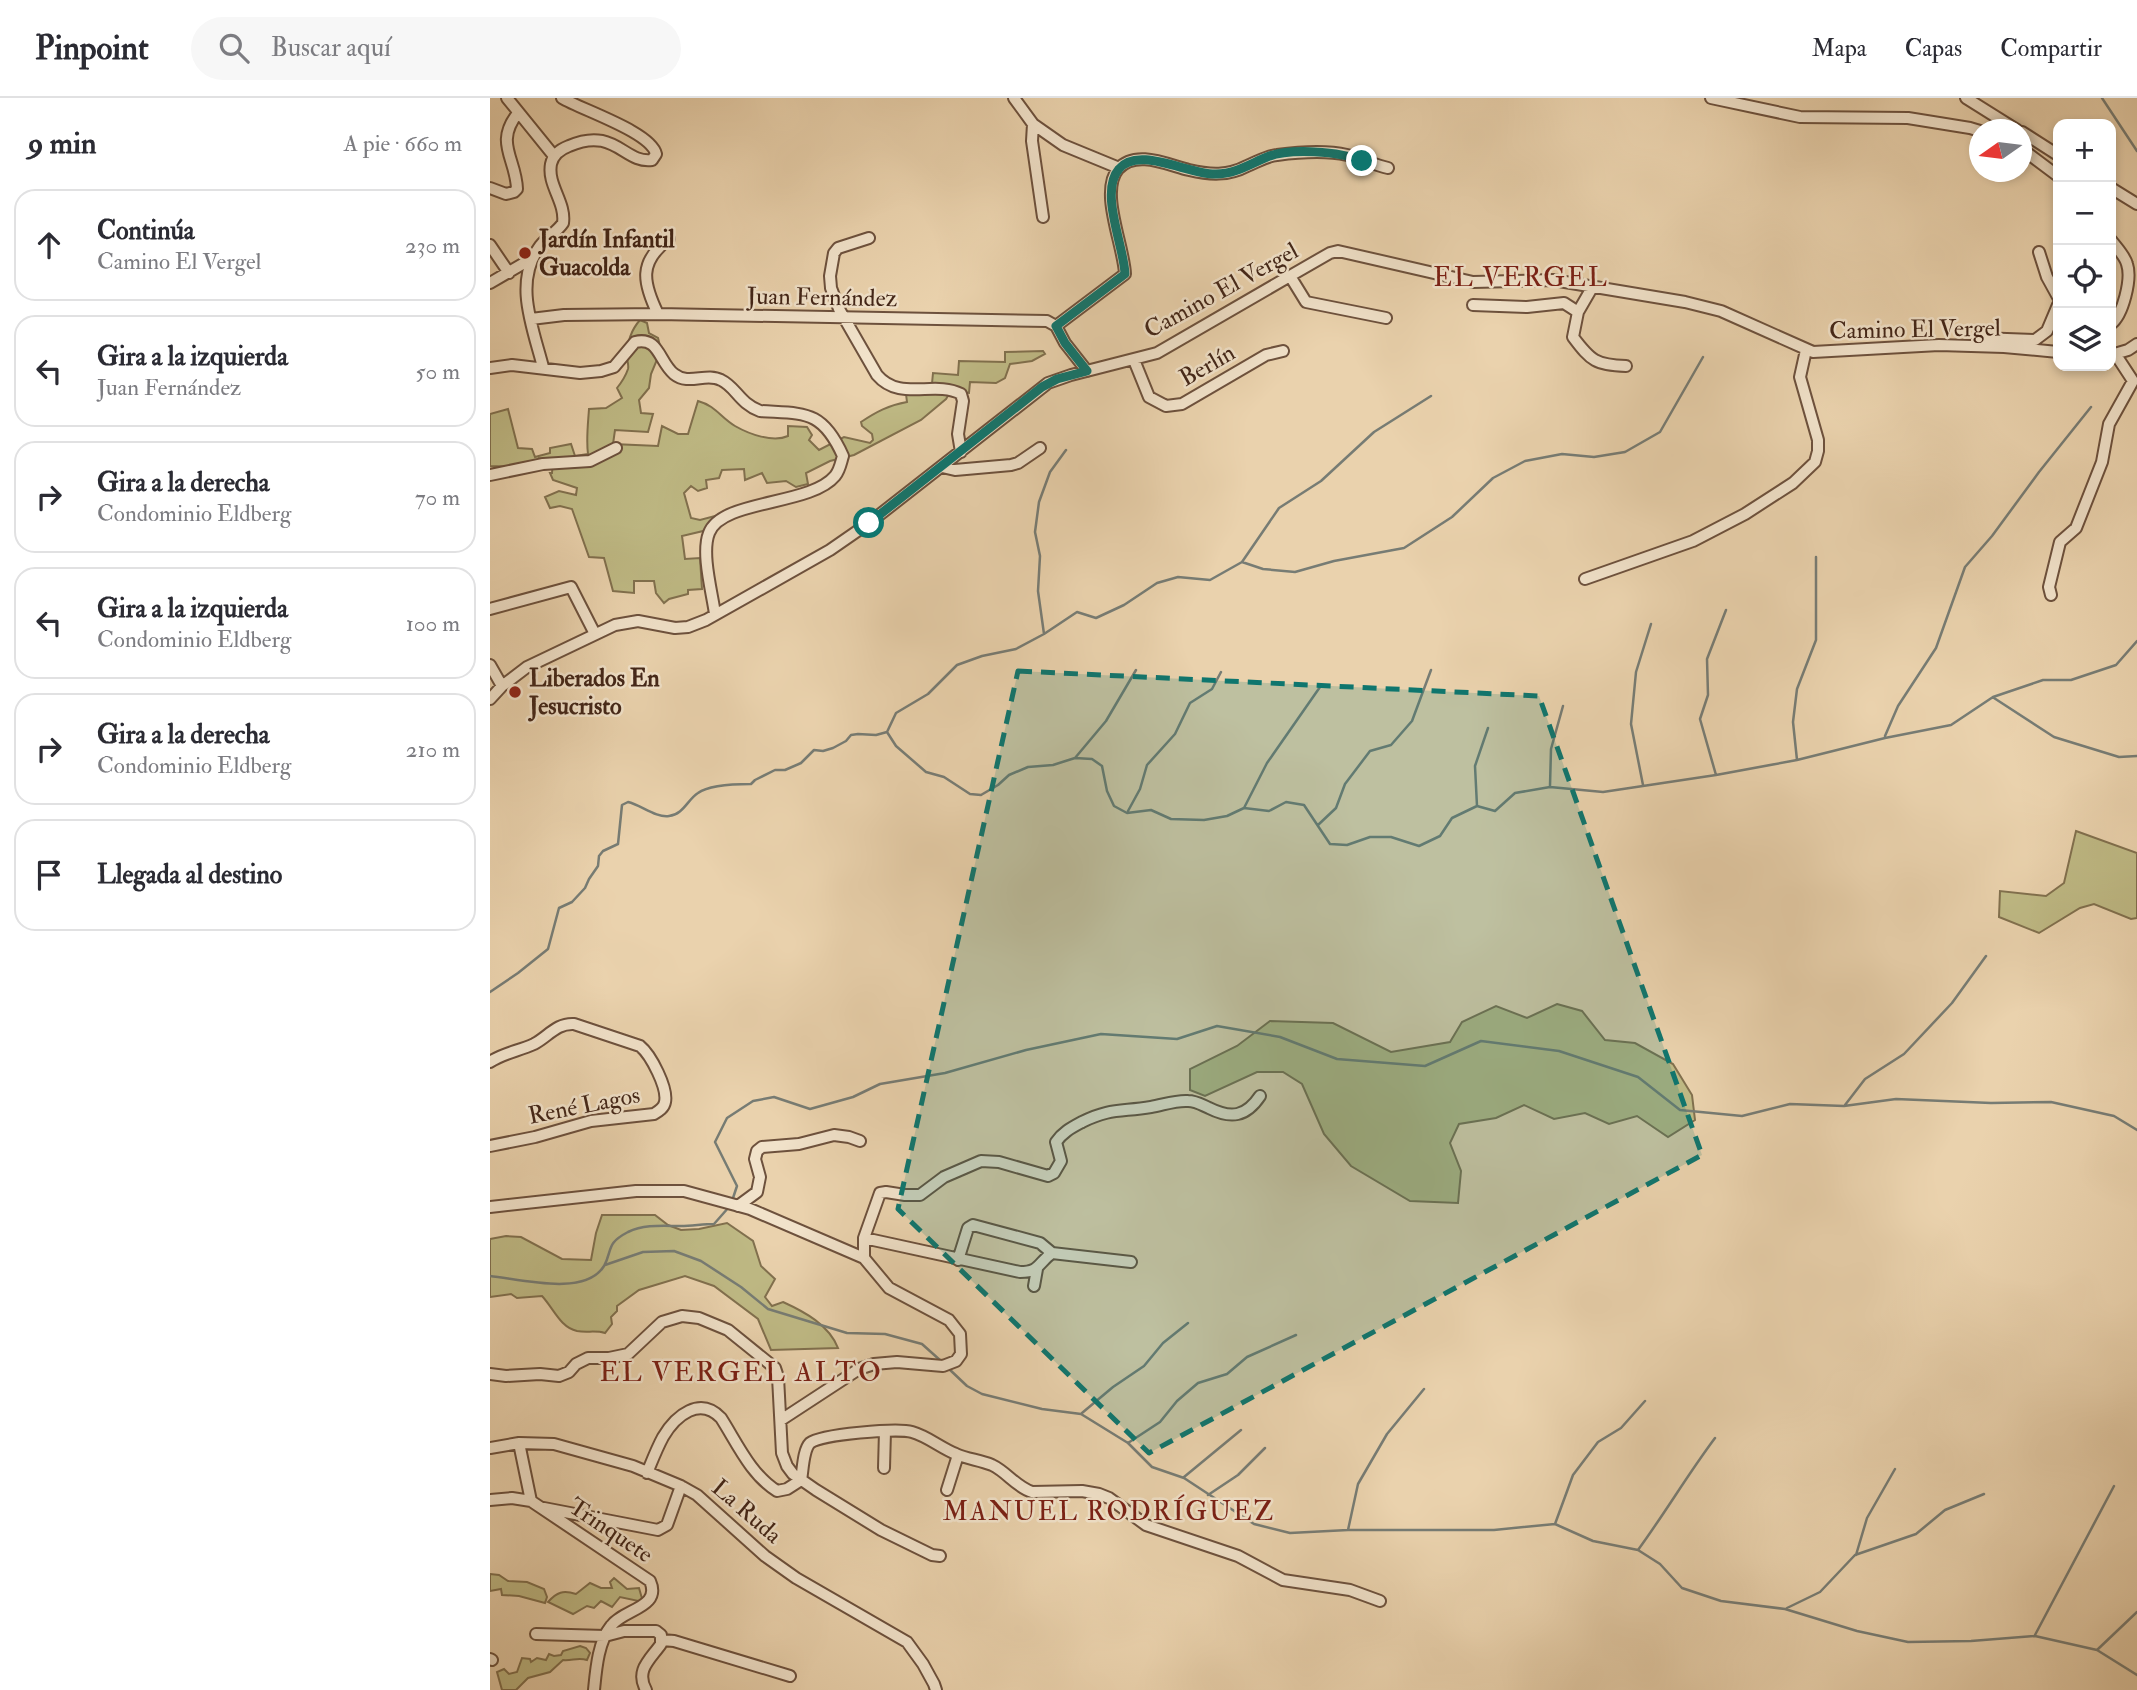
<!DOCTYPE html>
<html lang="es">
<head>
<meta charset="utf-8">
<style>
	:root { --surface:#fff; --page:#f7f7f7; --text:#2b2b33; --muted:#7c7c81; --line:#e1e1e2 }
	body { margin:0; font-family:"IM FELL Double Pica",serif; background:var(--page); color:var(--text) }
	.controls { position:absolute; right:21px; top:21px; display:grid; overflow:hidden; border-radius:14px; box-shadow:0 4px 10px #0003 }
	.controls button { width:63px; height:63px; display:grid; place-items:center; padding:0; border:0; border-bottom:2px solid var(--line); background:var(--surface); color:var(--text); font:35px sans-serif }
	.compass { position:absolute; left:1479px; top:21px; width:63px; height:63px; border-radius:50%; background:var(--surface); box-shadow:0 4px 10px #0003; rotate:256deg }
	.stop { position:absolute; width:21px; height:21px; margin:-16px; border:5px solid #0f766e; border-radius:50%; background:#fff }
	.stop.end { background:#0f766e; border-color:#fff; box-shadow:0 2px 7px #0008 }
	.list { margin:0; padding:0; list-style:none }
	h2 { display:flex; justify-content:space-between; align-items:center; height:91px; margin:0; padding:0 28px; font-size:30px }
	h2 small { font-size:23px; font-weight:400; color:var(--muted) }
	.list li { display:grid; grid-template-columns:46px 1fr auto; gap:21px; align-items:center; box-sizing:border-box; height:112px; margin:0 14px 14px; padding:0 14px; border:2px solid var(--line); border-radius:21px }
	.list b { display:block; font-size:26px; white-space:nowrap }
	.list p { margin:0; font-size:23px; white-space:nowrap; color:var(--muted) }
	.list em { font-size:23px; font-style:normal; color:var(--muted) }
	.icon { flex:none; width:38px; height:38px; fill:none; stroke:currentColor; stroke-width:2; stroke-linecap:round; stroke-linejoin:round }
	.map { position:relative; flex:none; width:1647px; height:1592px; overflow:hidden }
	header { display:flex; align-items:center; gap:42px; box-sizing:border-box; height:98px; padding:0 35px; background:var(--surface); border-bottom:2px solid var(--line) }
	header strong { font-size:33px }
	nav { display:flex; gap:38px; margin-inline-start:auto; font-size:24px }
	.search { width:490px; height:63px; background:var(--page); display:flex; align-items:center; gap:18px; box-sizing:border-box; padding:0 24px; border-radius:38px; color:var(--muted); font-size:26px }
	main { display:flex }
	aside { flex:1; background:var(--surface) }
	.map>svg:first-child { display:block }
</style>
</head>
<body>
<header>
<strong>Pinpoint</strong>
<div class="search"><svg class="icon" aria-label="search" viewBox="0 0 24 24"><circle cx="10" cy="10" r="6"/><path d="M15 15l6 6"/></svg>Buscar aquí</div>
<nav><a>Mapa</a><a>Capas</a><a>Compartir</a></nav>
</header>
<main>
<aside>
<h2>9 min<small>A pie · 660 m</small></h2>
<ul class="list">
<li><svg class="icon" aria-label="ahead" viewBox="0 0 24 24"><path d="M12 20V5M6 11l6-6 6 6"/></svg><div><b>Continúa</b><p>Camino El Vergel</p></div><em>230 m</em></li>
<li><svg class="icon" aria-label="left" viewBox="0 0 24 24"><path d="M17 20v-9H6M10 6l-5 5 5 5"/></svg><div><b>Gira a la izquierda</b><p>Juan Fernández</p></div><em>50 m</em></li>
<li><svg class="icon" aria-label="right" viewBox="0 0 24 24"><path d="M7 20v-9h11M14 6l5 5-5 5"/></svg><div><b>Gira a la derecha</b><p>Condominio Eldberg</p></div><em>70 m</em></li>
<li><svg class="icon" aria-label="left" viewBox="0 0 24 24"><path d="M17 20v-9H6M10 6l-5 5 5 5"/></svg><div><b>Gira a la izquierda</b><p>Condominio Eldberg</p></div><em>100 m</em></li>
<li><svg class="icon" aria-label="right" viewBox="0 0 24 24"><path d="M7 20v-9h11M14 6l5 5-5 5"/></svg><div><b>Gira a la derecha</b><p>Condominio Eldberg</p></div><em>210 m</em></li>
<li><svg class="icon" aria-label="arrive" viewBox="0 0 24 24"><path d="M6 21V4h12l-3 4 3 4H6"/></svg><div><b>Llegada al destino</b></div></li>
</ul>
</aside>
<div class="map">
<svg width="1647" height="1592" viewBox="0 0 1647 1592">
	<rect width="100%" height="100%" fill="#ead2ad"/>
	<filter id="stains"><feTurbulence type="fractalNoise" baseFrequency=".00286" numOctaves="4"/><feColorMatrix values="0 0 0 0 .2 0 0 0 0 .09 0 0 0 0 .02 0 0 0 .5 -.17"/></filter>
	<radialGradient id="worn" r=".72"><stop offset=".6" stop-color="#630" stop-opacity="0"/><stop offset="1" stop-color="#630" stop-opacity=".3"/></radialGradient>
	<path fill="#bfba85" stroke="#81704e" stroke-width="2" d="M150 222 157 225 159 235 168 240 171 252 161 276 159 290 149 302 151 315 163 316 158 334 125 332 123 346 168 348 172 328 188 336H198L208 303C226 308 230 319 245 328 259 336 283 345 298 338V328L317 329 322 337 319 342 329 352 354 339 380 345 383 342 382 336 372 328 371 324C386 314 399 307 417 304L416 296H441L443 275 468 277 469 263 515 264V254L553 253 555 256 542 263 520 266 515 280 506 285 480 284 479 295 461 293 456 301 431 322 364 357 340 363 316 375 318 386 306 389 296 383 277 385 272 375 255 382 254 371 232 372 229 380 216 382 217 390 208 393 201 388 194 395 201 420 210 422 225 418 213 433 192 438 195 461 210 460 212 491 198 492V496L179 501 174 505 166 495 164 483H144V495L123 493 114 460 99 459 82 411 70 408 60 410 55 399 69 393 86 397 87 390 63 382 60 375H62L63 361 49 360V370L0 368V316L18 311 28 350 42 351 45 359 60 355V350L81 346 85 358 98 356C96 341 98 326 99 311L116 310 132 300 127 290C131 285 136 277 138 271 139 267 137 263 137 259 137 245 141 232 150 222Z
		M1586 733 1647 755V820L1641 821 1604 806 1590 810 1549 835 1509 819 1510 793 1556 798 1574 785Z
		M1067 906 1092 913 1115 942 1145 945 1183 966 1202 997 1205 1022 1178 1039 1147 1018 1119 1026 1095 1015 1064 1021 1034 1007 1006 1020 969 1026 960 1045 971 1073 968 1105 920 1103 861 1068 834 1036 812 986 793 974H767L715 998 700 992V971L747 948 780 923 843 925 901 954 960 944 972 924 1006 908 1037 920Z
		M112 1117H165L178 1127 191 1132 209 1131 237 1125 263 1143 271 1168 285 1181 275 1199 282 1208 293 1204C315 1214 339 1227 348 1250L281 1252 268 1221 224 1188 195 1178 149 1192 127 1208V1213L121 1219 122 1226 115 1235C105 1232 97 1235 87 1233 70 1229 64 1211 52 1198L27 1200 21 1196 0 1199V1141L16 1138 31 1139 72 1161 101 1162 106 1135Z
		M0 1476 9 1477 18 1483 37 1484 54 1491 57 1499 55 1505 29 1498 12 1497 11 1491 0 1493Z
		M124 1480 137 1491 149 1490 153 1504 130 1499 122 1509 111 1503 104 1510 97 1508 83 1516 58 1504C67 1494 73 1492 86 1496L100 1485 111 1490H122L120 1484Z
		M90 1548 96 1550 100 1555 97 1562C88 1559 82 1563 73 1562L60 1574 38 1580 26 1592H12L7 1574 14 1571 19 1576 27 1574 32 1560 40 1561 41 1564 47 1560 56 1562 59 1556 64 1558 71 1557 73 1553Z"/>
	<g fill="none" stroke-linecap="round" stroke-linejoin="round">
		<path stroke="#777c74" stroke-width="2.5" d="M1612 0 1647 53
			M752 464 789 410 831 383 884 334 941 298
			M554 536 548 493 550 458 545 434 549 404 560 374 576 352
			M1504 600 1564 639 1629 659 1647 658
			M397 634 406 648 436 674 454 679 480 696 491 697 508 687 519 677 538 669 563 667 585 660 602 661 612 668 617 693 624 708 637 715 661 712 681 721 714 722 737 718 754 710 779 713 796 704 814 707 840 746 857 747 880 739H901L929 748 950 738 962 720 987 708 1005 713 1025 695 1060 689 1113 694 1226 677 1307 662 1395 640 1461 627 1503 599 1553 582H1581L1626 567 1647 543
			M1395 638 1408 608 1446 550 1475 469 1502 438 1549 374 1601 309
			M585 660 616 623 646 572
			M1307 662 1303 624 1307 591 1326 542V459
			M1226 677 1210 621 1218 597 1217 561 1236 512
			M1153 687 1141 626 1146 574 1161 526
			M1060 688 1061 651 1073 608
			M987 708 985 668 998 630
			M754 710 777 665 830 589
			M638 713 650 691 657 667 685 636 700 605 722 591 731 574
			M828 727 846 710 855 686 880 653 901 647 922 623 941 572
			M0 894 28 875 58 851 69 810 82 804 95 790 99 781 108 768 109 758 113 753 128 746 132 707 138 704C151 707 166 720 179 718 193 717 198 701 208 695 219 687 248 686 261 686L265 682 285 672H295L311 665 324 652 333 653 343 650 356 643 361 637 368 636 386 637 397 634 406 615 438 596 467 567 492 558 526 551 554 536 587 514 606 520 634 507 667 485 688 479 720 482 752 464 773 471 805 474 844 463 914 450 962 419 1003 380 1035 363 1072 356 1104 359 1135 354 1170 334 1213 259
			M1355 1007 1375 981 1414 956 1462 905 1496 858
			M242 1103 247 1088 225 1044 237 1020 263 1003 284 999 320 1011 363 999 390 986 455 975 536 952 611 936 687 941 727 928 790 939 847 961 935 968 991 943 1069 953 1148 979 1190 1012 1252 1018 1300 1006 1354 1008 1406 1001 1501 1005 1561 1004 1624 1018 1647 1032
			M115 1167 153 1154 184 1153 211 1163 251 1189 278 1211 357 1235 395 1236 432 1246 451 1263
			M0 1178C30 1181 95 1199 114 1168 123 1152 115 1146 138 1134 155 1126 173 1128 191 1128 202 1128 213 1126 224 1126L239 1109
			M458 1270 477 1288 492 1296 552 1311 591 1316 638 1345 662 1369 694 1380 764 1426 800 1435 858 1432H1004L1065 1426 1103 1443 1148 1452 1170 1466 1192 1490 1231 1503 1295 1511 1367 1533 1418 1544 1481 1543 1545 1538 1607 1552 1647 1577
			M592 1315 623 1289 654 1268 673 1245 698 1225
			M638 1345 670 1324 687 1303 708 1285 737 1276 757 1259 806 1237
			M694 1379 751 1332
			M718 1397 748 1377 775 1350
			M1065 1426 1083 1377 1108 1344 1131 1330 1155 1303
			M858 1432 868 1386 897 1336 934 1291
			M1148 1452C1175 1415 1198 1376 1225 1340
			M1366 1457 1377 1420 1405 1371
			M1297 1510 1330 1494 1365 1457 1426 1436 1455 1412 1494 1396
			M1545 1537 1624 1388
			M1607 1552 1647 1514"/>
		<g stroke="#6d513d" stroke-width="14">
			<path id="minor" d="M17 0 64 58
				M524 0 543 26 573 47 629 70
				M1221 0 1310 19 1418 20 1480 30 1490 33
				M1476 0 1527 32
				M543 26 542 43 553 119
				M1532 34 1568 57
				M1532 51 1568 78
				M0 90 16 96 24 94 27 91C26 60 4 45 28 15
				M1621 90 1647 106
				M379 140 348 150 344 155 340 178 341 190 349 211 387 277C410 304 444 282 471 296L473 303 468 336 471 354
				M1621 142C1626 149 1635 158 1637 166 1642 181 1633 217 1621 226
				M0 147 19 175
				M1549 154 1557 179 1568 199
				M800 178 816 204 896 220
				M0 185 36 164H41
				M983 207 1037 209 1074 205 1088 214 1103 188
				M1088 214 1083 239C1101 263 1106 267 1136 268
				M168 216C153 185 148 164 179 141
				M41 221 74 217 168 216 557 223 566 228 575 245 597 273
				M566 228 635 176C634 148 609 94 628 71 646 51 678 67 699 72 720 77 738 78 757 68 767 64 776 58 787 57 810 54 835 52 857 57 871 60 884 67 898 70
				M1485 247 1490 240 1545 242 1557 233 1568 207
				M1621 257 1638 252 1647 246
				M644 262 659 299 676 308 692 306 776 257 793 253
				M53 269C43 230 23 184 50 148 57 139 67 134 73 125 76 104 57 87 61 66 63 57 71 51 79 48 125 28 134 66 162 62L166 56C161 34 92 12 72 0
				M0 270 22 267 90 275 111 273 124 269 145 244C169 238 169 264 184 276 199 288 216 274 231 282 246 289 249 305 270 313 314 316 332 311 353 358 351 364 350 372 345 378 320 408 232 401 219 435 211 455 222 494 225 516
				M452 369 465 372 521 367 528 365 550 350
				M0 377 53 366 100 363 126 350
				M1095 481 1203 443 1255 416 1303 385 1325 364 1328 353V342L1310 279 1316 252
				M1561 497 1559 489 1570 444 1586 430 1612 364 1619 326 1643 283 1626 257
				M0 511 81 489 105 536
				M0 567 12 588
				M0 601 12 588 37 569 125 527 148 523 185 530 198 529 216 522 340 452 379 425 558 285 581 277 667 255 800 178 840 155 848 153 983 184 1063 182 1195 204 1231 213 1323 254 1449 247 1514 249 1568 254
				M0 964C13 955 29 953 44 946 58 939 66 925 84 926L150 948C161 957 178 990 175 1004 174 1010 169 1013 164 1016L101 1023 45 1039 0 1048
				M248 1108 267 1094 270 1079 265 1061 267 1053 272 1049 309 1046 344 1037 359 1039 370 1043
				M0 1109 146 1093H194L260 1111 374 1160
				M374 1140 530 1174C550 1174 548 1165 562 1155L641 1164
				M468 1162 478 1130 483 1127 550 1145 562 1155
				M544 1188 547 1171
				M0 1276 16 1278 50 1276 69 1278 79 1274 86 1266 98 1260H119L138 1256 172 1224 192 1218 209 1220 238 1232 285 1270 288 1279 292 1355 297 1368 303 1376 326 1392 391 1432 442 1457 450 1458
				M291 1322 369 1271 384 1266 407 1264 453 1268 466 1263 471 1256 470 1236 459 1222 399 1190 374 1160V1140L390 1095 396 1094 415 1097H430L454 1079 491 1063 509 1064 558 1078 564 1075 571 1063 566 1044C573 1034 581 1030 592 1024 620 1010 631 1014 661 1009 673 1007 686 1002 698 1003 706 1003 712 1007 719 1010 741 1021 756 1019 770 998
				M29 1345 41 1403
				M0 1350 29 1345 64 1346 143 1368 191 1388 207 1397 275 1458 306 1480 417 1544 433 1566 444 1586 446 1592
				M394 1370 395 1333
				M157 1375C162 1363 167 1350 173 1339 186 1317 210 1298 231 1320 247 1345 261 1377 287 1393L297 1391 311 1382
				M311 1382C313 1372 313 1352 320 1345 331 1336 408 1330 422 1334 437 1338 451 1350 466 1356 477 1361 490 1362 502 1367 517 1374 526 1389 542 1394L592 1393 609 1396 619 1400 656 1427 748 1458 793 1482 860 1492 890 1503
				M457 1392 468 1357
				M0 1402 22 1400 41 1403 160 1483C172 1510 133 1511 121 1528 108 1544 106 1572 104 1592
				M54 1410 168 1432 177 1427 191 1388
				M46 1536 115 1538 134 1533H166L171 1537V1546C160 1562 145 1572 156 1592
				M172 1542 184 1543 300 1578
				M0 1561 2 1562"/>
		</g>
		<use href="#minor" stroke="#f1e2ca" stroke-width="10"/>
	</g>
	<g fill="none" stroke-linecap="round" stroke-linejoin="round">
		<path stroke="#0f766e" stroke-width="9" d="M379 425 552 289 567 281 597 273 575 245 566 228 635 176C634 148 609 94 629 71 648 47 699 77 726 76 745 76 760 66 777 59 799 50 850 53 872 63"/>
	</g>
	<path fill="#0f766e" fill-opacity="0.2" stroke="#0f766e" stroke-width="5" stroke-dasharray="14 9" stroke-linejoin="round" d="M528 573 1049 598 1212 1057 659 1355 408 1111Z"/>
	<g fill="#8f2418" stroke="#f1e2ca" stroke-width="2.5">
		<circle cx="35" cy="155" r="7"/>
		<circle cx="25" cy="594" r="7"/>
	</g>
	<g text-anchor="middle" stroke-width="5" stroke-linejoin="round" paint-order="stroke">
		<g font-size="24" font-weight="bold" fill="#432618" stroke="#f1e2ca" text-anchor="start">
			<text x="49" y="149">Jardín Infantil<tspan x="49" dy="28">Guacolda</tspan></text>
			<text x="39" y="588">Liberados En<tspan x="39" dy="28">Jesucristo</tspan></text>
		</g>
		<g font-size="24" fill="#432618" stroke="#f1e2ca">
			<text transform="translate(731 192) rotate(-29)" y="8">Camino El Vergel</text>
			<text transform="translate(332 199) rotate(1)" y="8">Juan Fernández</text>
			<text transform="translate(1425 231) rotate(-1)" y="8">Camino El Vergel</text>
			<text transform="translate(717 267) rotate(-30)" y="8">Berlín</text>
			<text transform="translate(94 1007) rotate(-11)" y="8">René Lagos</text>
			<text transform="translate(257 1413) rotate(41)" y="8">La Ruda</text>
			<text transform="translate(121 1432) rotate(34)" y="8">Trinquete</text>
		</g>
		<g font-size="26" letter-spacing="2" fill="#7a1f14" stroke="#f1e2ca">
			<text x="1031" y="188">EL VERGEL</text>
			<text x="619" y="1422">MANUEL RODRÍGUEZ</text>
		</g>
		<g font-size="28" letter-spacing="2" fill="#7a1f14" stroke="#f1e2ca">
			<text x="251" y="1283">EL VERGEL ALTO</text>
		</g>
	</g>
	<rect width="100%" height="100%" filter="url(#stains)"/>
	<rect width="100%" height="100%" fill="url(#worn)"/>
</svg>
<div class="controls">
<button>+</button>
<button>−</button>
<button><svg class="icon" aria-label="locate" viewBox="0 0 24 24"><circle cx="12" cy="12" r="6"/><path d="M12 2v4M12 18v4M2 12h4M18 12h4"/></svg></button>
<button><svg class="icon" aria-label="layers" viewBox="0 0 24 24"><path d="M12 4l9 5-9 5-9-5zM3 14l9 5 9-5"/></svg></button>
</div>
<svg class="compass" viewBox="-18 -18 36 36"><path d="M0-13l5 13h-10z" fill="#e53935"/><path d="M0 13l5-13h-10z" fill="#7c7c81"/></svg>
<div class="stop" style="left:379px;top:425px"></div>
<div class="stop end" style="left:872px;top:63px"></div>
</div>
</main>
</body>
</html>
